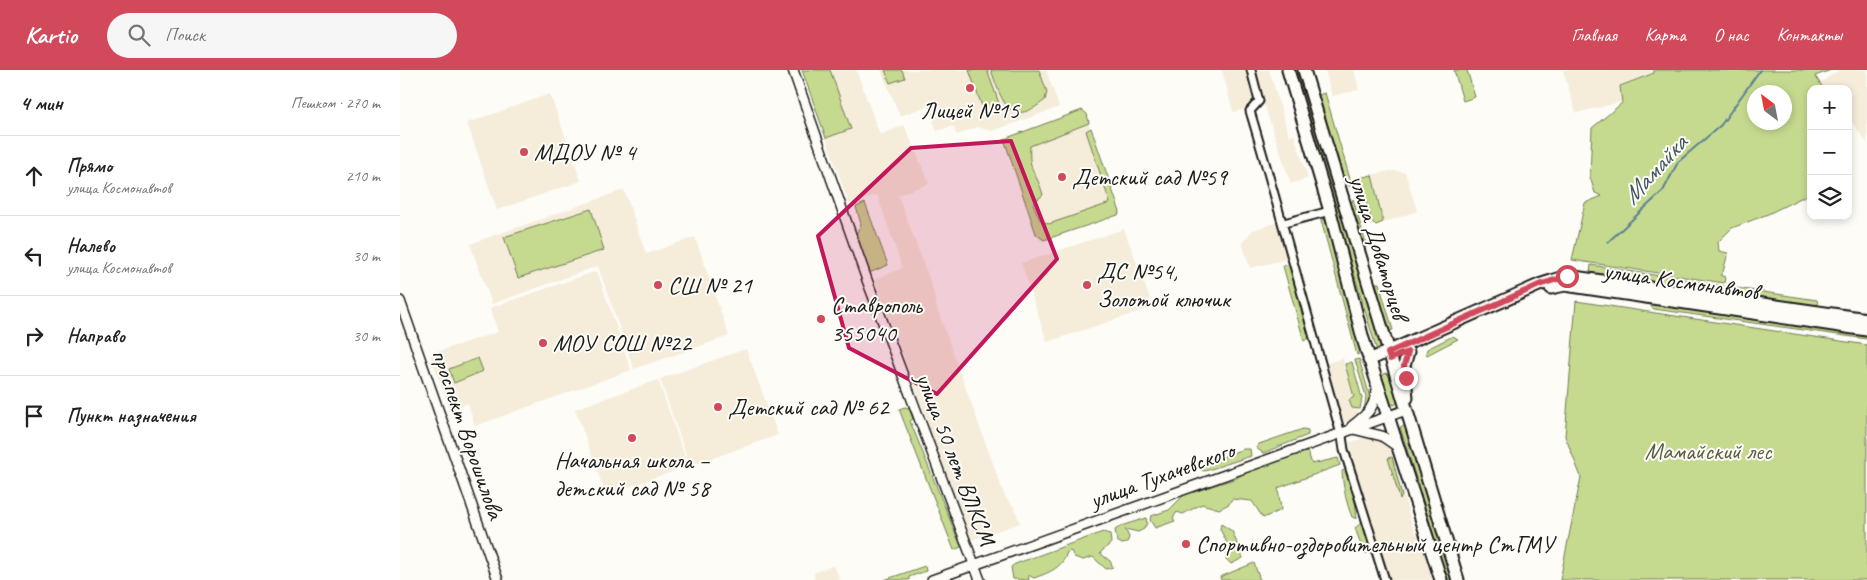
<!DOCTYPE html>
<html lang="ru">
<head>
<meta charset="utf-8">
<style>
	:root { --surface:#fff; --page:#f6f6f6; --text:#222; --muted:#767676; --line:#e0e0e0; --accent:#d1495b }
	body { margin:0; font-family:Caveat,sans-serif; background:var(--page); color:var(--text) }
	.controls { position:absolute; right:15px; top:15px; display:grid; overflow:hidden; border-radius:10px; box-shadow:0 2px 8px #0003 }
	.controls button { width:45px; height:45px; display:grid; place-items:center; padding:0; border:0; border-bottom:1px solid var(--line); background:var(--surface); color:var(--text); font:25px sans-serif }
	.compass { position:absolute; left:1347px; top:15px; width:45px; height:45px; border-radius:50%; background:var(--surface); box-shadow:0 2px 8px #0003; rotate:328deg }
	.stop { position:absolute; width:15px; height:15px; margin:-11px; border:4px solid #d1495b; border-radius:50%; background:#fff }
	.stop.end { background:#d1495b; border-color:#fff; box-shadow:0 1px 5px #0008 }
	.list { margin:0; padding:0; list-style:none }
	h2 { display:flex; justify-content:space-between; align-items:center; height:65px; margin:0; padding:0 20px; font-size:21px }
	h2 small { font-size:16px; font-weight:400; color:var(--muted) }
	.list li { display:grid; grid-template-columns:32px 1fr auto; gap:15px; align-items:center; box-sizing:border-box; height:80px; padding:0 20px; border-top:1px solid var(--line) }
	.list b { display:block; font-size:19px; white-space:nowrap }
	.list p { margin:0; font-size:16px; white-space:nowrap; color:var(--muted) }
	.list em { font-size:16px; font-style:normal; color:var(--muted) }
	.icon { flex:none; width:28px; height:28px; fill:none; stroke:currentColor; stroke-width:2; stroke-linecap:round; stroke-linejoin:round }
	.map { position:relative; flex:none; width:1467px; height:510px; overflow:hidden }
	header { display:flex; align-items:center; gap:30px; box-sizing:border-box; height:70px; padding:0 25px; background:var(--accent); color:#fff }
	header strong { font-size:24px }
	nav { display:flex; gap:28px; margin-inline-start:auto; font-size:18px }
	.search { width:350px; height:45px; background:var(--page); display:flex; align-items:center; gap:12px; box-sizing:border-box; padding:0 18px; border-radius:28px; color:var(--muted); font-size:19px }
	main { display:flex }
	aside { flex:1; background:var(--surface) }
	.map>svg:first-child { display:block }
</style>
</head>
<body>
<header>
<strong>Kartio</strong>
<div class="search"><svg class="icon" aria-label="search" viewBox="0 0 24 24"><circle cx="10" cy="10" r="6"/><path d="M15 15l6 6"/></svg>Поиск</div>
<nav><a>Главная</a><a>Карта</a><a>О нас</a><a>Контакты</a></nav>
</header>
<main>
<aside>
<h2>4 мин<small>Пешком · 270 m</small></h2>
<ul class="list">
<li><svg class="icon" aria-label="ahead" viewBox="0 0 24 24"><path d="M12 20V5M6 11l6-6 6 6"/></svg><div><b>Прямо</b><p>улица Космонавтов</p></div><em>210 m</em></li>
<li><svg class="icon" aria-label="left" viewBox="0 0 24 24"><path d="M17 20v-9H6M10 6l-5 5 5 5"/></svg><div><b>Налево</b><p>улица Космонавтов</p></div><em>30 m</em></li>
<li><svg class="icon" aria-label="right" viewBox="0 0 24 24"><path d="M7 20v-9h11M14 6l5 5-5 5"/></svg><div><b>Направо</b></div><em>30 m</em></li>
<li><svg class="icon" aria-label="arrive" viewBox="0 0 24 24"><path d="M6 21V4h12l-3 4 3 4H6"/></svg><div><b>Пункт назначения</b></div></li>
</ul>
</aside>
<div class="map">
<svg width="1467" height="510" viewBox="0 0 1467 510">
	<rect width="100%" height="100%" fill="#fdfcf7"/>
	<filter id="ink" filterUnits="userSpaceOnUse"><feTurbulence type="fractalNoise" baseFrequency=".02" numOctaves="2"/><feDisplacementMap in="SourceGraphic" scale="10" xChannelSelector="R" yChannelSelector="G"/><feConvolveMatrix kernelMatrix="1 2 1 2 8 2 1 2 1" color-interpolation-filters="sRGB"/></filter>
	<g filter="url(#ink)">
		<path fill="#f5ecda" d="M430 0H456L480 65 504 55 526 105 529 114 498 125 531 213 538 241 605 427 614 437 620 453 571 470 475 209 502 198 477 125 449 134 426 68 451 59Z
			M481 0H646L659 37 593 61 577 57 557 65 553 56 537 61 528 36 500 46Z
			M822 0H869L889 66 894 65 908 108 891 114 864 34 833 42Z
			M925 0H954L959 20 932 26Z
			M1163 0H1253V2L1220 15 1221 32 1176 43Z
			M1439 0H1467V73L1448 46V19H1423L1420 13Z
			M150 24 181 111 97 140 67 53Z
			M685 44 719 144 640 171 606 71Z
			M990 101 1005 102 1017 141 974 156 959 108Z
			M224 120 246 184 295 167 329 266 234 299 198 196 92 234 70 174Z
			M881 151 891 188 850 198 842 173 853 160Z
			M724 159 753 237 647 272 621 193Z
			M197 201 231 300 75 356 68 333 50 340 30 284 98 262 90 238Z
			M346 279 378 365 290 396 260 309Z
			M943 288 959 346 936 357 919 296Z
			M258 310 288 396 206 425 175 339Z
			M970 366 990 379 1012 455 1020 471 1033 510H988L948 383 950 372Z
			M434 495 440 510H411L415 508 414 503Z"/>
		<path fill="#c6da8f" stroke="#717b56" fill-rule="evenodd" d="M402 0H430L451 59 426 68Z
			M485 0H502L505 8 490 13Z
			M569 0H587L600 36 598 39 588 44 584 42Z
			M591 0H639L647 22 645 30C608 60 602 30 591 0Z
			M894 0H898L982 279 977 281Z
			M1054 0H1067L1075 27 1063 31Z
			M1254 0H1431L1415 6 1424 19H1411V123L1368 144 1332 158 1318 172 1319 181 1328 183 1323 202 1320 205 1325 207 1324 213 1172 190 1185 133 1202 126 1195 123 1190 107 1192 58 1222 33 1220 16 1254 3ZM1384 22V52H1354V22Z
			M925 23 953 119C939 112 922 43 918 25Z
			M682 40 687 44 689 53 630 76C628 103 637 102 643 125L633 133 640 150 649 154 710 133 686 61 691 58 720 142 718 145 644 170 636 164 604 69Z
			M972 105 983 152 976 155 972 152 959 108Z
			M953 129 967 177 962 173 950 135Z
			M465 133 488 195 469 203 456 164 461 154 456 137Z
			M191 139 204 180 118 208 104 167Z
			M925 149 961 283 957 285 921 150Z
			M886 195 890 196 893 205 909 264V268L904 271 883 196Z
			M1191 195 1324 216 1316 222 1190 204Z
			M976 213H979L993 260 989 261Z
			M1329 217 1417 230 1418 235H1400L1336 225 1331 222Z
			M1176 231 1467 275V510H1160L1181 407 1165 366Z
			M1252 233 1467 264V269L1254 239 1251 237Z
			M1053 266 1058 269 1027 285 1026 283 1027 279Z
			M78 288 83 301 54 313 49 299Z
			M959 289 970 327 964 342 966 326 955 290Z
			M952 292 962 328 960 339 952 338 949 330 954 327 945 294Z
			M985 303 989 304 998 331 995 335 989 333 981 308Z
			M505 337 509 338 513 349 510 351 561 477 554 480 499 339Z
			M1005 356 1053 510H1048L1000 357Z
			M903 359 908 360V365L863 383 856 378 859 374Z
			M843 379H850L851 386 805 401 801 400 799 396Z
			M905 382 908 383 912 394 938 388 940 395 878 418 881 440 863 448 852 431 832 429 829 434 819 439 802 434 783 444 777 442 773 448 775 451 755 458 750 450 751 446 769 440 784 425 837 408 845 402Z
			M992 387 1002 426 1000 429 988 388Z
			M945 400 955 431 957 449 952 447C946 432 943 417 942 401Z
			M746 448 747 453 744 459 738 462 725 459 729 467 727 473 722 474 717 471 715 460 721 456Z
			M821 454 832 461 843 488 831 494 826 489 828 475 820 459Z
			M960 454H963L970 481 968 483H964L955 458Z
			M703 462 710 464 711 473 700 483 710 491 713 497 706 499 693 487 683 490 674 487 671 481 667 482C663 498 648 503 634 508L628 505 629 510 613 509 611 497 615 494Z
			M854 493 860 510H821L820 507Z
			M525 496 526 501 509 507V510H484Z"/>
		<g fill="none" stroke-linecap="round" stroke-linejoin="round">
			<path stroke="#5a8295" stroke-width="2" d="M1208 172 1263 121 1278 92 1321 55 1360 0"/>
			<g stroke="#1c1c1c" stroke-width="11">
				<path id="minor" d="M851 0 859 31 850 41C882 148 910 256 941 364
					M884 153 930 141
					M946 361 942 366 944 380 985 510"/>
			</g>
			<g stroke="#1c1c1c" stroke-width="12">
				<path id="tertiary" d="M393 0 467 210 580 510
					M0 231 98 510
					M952 356C968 344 977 336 976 314
					M953 359 982 366 998 377
					M532 510 1006 340"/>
			</g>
			<g stroke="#1c1c1c" stroke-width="15">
				<path id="primary" d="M888 0 930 141 963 269 1041 510
					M904 0 1058 510
					M1151 218 1165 215 1467 260
					M969 290 1139 215 1167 206 1467 249
					M1007 328 1004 296 1008 282"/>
			</g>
			<use href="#minor" stroke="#fdfcf7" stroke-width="7"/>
			<use href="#tertiary" stroke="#fdfcf7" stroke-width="9"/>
			<use href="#primary" stroke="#fdfcf7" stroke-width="11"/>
		</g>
	</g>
	<g fill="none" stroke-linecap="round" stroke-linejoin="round" filter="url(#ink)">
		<path stroke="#d1495b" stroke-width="6" d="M1006 308 1004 296 1008 282 990 289 988 283 1139 215 1167 206"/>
	</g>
	<path fill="#c2185b" fill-opacity="0.2" stroke="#c2185b" stroke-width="4" stroke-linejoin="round" d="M611 71 657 189 537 324 449 278 418 166 511 78Z"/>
	<g fill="#d1495b" stroke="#fdfcf7" stroke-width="2">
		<circle cx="570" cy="18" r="5"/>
		<circle cx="124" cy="82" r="5"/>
		<circle cx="662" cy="107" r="5"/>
		<circle cx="258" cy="215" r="5"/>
		<circle cx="687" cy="215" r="5"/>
		<circle cx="421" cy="249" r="5"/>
		<circle cx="143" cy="273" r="5"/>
		<circle cx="318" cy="337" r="5"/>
		<circle cx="232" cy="368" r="5"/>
		<circle cx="786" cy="474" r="5"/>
	</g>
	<g text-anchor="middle" stroke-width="4" stroke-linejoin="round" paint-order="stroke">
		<g font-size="24" fill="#1c1c1c" stroke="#fdfcf7" text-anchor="start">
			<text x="570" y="48" text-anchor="middle">Лицей №15</text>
			<text x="134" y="90">МДОУ № 4</text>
			<text x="672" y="115">Детский сад №59</text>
			<text x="697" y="209">ДС №54,<tspan x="697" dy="28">Золотой ключик</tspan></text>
			<text x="268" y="223">СШ № 21</text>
			<text x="431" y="243">Ставрополь<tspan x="431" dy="28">355040</tspan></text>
			<text x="153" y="281">МОУ СОШ №22</text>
			<text x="328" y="345">Детский сад № 62</text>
			<text x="232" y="398" text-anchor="middle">Начальная школа –<tspan x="232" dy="28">детский сад № 58</tspan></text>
			<text x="796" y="482">Спортивно-оздоровительный центр СтГМУ</text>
		</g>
		<g font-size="24" fill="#1c1c1c" stroke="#fdfcf7">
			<text transform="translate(979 177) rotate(73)" y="8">улица Доваторцев</text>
			<text transform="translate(1281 211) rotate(8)" y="8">улица Космонавтов</text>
			<text transform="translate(68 364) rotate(71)" y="8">проспект Ворошилова</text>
			<text transform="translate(556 389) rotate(69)" y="8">улица 50 лет ВЛКСМ</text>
			<text transform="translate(762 405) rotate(-20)" y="8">улица Тухачевского</text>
		</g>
		<g font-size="24" fill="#585e44" stroke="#fdfcf7">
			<text x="1308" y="389">Мамайский лес</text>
		</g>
		<g font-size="25" font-style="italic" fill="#405862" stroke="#fdfcf7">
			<text transform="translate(1254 99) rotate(-48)" y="9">Мамайка</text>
		</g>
	</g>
</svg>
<div class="controls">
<button>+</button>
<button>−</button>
<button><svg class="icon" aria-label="layers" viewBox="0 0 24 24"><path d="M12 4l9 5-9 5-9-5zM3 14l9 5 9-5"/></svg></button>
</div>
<svg class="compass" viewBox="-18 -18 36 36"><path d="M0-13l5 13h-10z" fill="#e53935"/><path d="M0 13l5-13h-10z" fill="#767676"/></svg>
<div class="stop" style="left:1167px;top:206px"></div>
<div class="stop end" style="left:1006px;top:308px"></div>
</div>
</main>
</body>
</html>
